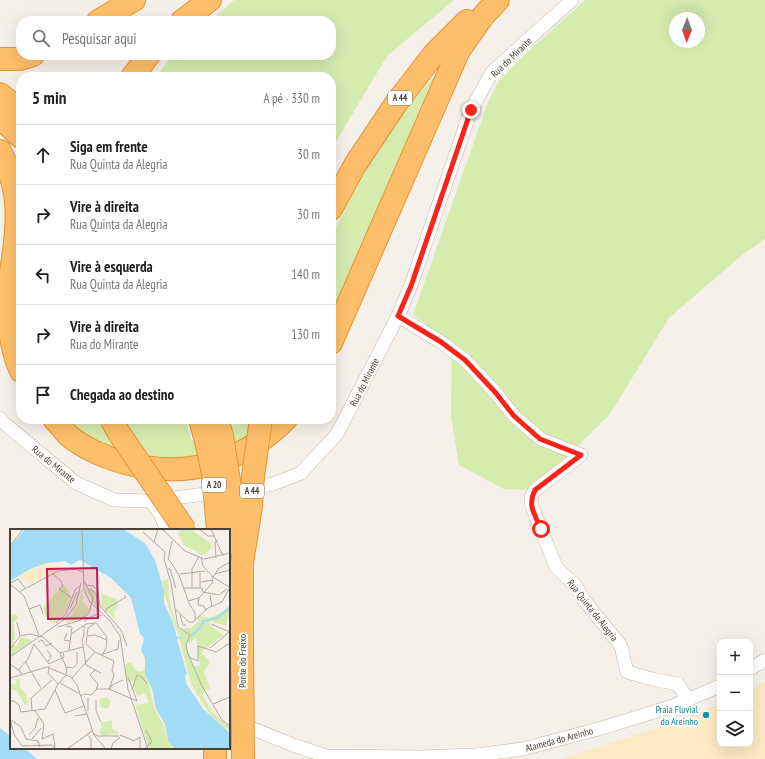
<!DOCTYPE html>
<html lang="pt">
<head>
<meta charset="utf-8">
<style>
	:root { --surface:#fff; --page:#f6f6f6; --text:#222; --muted:#767676; --line:#e0e0e0 }
	body { margin:0; font-family:"PT Sans Narrow",sans-serif; background:var(--page); color:var(--text) }
	.controls { position:absolute; right:12px; bottom:12px; display:grid; overflow:hidden; border-radius:8px; box-shadow:0 4px 16px #0002 }
	.controls button { width:36px; height:36px; display:grid; place-items:center; padding:0; border:0; border-bottom:1px solid var(--line); background:var(--surface); color:var(--text); font:20px sans-serif }
	.compass { position:absolute; left:669px; top:12px; width:36px; height:36px; border-radius:50%; background:var(--surface); box-shadow:0 4px 16px #0002; rotate:181deg }
	.stop { position:absolute; width:12px; height:12px; margin:-9px; border:3px solid #ff2216; border-radius:50%; background:#fff }
	.stop.end { background:#ff2216; border-color:#fff; box-shadow:0 1px 4px #0008 }
	.list { margin:0; padding:0; list-style:none }
	h2 { display:flex; justify-content:space-between; align-items:center; height:52px; margin:0; padding:0 16px; font-size:17px }
	h2 small { font-size:13px; font-weight:400; color:var(--muted) }
	.list li { display:grid; grid-template-columns:26px 1fr auto; gap:12px; align-items:center; box-sizing:border-box; height:60px; padding:0 16px; border-top:1px solid var(--line) }
	.list b { display:block; font-size:15px; white-space:nowrap }
	.list p { margin:0; font-size:13px; white-space:nowrap; color:var(--muted) }
	.list em { font-size:13px; font-style:normal; color:var(--muted) }
	.icon { flex:none; width:22px; height:22px; fill:none; stroke:currentColor; stroke-width:2; stroke-linecap:round; stroke-linejoin:round }
	.map { position:relative; flex:none; width:765px; height:759px; overflow:hidden }
	.search { position:absolute; background:var(--surface); box-shadow:0 4px 16px #0002; left:16px; top:16px; width:320px; height:44px; display:flex; align-items:center; gap:10px; box-sizing:border-box; padding:0 14px; border-radius:16px; color:var(--muted); font-size:15px }
	.panel { position:absolute; background:var(--surface); box-shadow:0 4px 16px #0002; left:16px; top:72px; width:320px; height:352px; border-radius:16px }
	.map>svg:first-child { display:block }
</style>
</head>
<body>
<div class="map">
<svg width="765" height="759" viewBox="0 0 765 759">
	<rect width="100%" height="100%" fill="#f5f0e9"/>
	<path fill="#d6ecaf" fill-rule="evenodd" d="M234 0H454L387 56 331 150V77H157L172 55H331V21H211Z
		M585 0H765V239L742 255 669 318 610 414 534 490 504 489 459 465 451 416 452 343 413 315 488 102 498 82 521 58ZM675 18H699V42H675Z
		M441 67 331 321V238L361 178 395 122Z
		M67 419H97L100 424 110 419H185L192 441 236 424V419H277L242 446 167 463 113 452 80 430Z"/>
	<path fill="#fbeac3" d="M765 682V759H560L664 726 720 704V744H750V690Z"/>
	<path fill="#a1dbf5" d="M0 728 11 737V748H24L37 759H0Z"/>
	<g fill="none" stroke-linecap="round" stroke-linejoin="round">
		<g stroke="#c2b7aa" stroke-width="14">
			<path id="minor" d="M398 316 441 342 465 360 495 392 514 416 541 439 581 455
				M0 418 4 423 76 483 114 500 150 501 221 492
				M581 455 535 490 531 497 532 507 556 567 576 586 584 600 621 646 627 672 652 679 678 684 688 700
				M246 488 273 484 301 473 337 434 398 316 411 285 471 110 492 72 572 0
				M150 501 160 513 167 530
				M750 669 765 660
				M229 719 293 745 326 756 421 757 476 755 523 749 602 728 673 706 720 686"/>
		</g>
		<g stroke="#e89230" stroke-width="24">
			<path id="motorway" d="M98 21 134 0
				M182 21 210 0
				M0 59H20L33 55
				M132 77 149 55
				M0 94 21 111
				M0 118 21 137
				M0 151C8 167 15 184 16 203 19 235 10 268 8 300 7 322 12 352 21 371
				M331 209 355 165 397 102 434 54 467 21
				M331 343 459 50 483 16 498 0
				M54 419C59 424 63 430 68 435 83 448 106 458 125 463 187 479 241 464 286 419
				M200 419 206 441
				M217 419 222 436
				M242 563V647
				M215 748V759"/>
		</g>
		<use href="#minor" stroke="#fff" stroke-width="13"/>
		<use href="#motorway" stroke="#ffbf6a" stroke-width="22"/>
		<g stroke="#e89230" stroke-width="24" stroke-linecap="butt">
			<path id="motorway-bridge" d="M111 419 119 433 185 530
				M222 436 239 544
				M206 441 213 473 218 530
				M242 563 251 506 253 476 261 419
				M242 647 243 759"/>
		</g>
		<use href="#motorway-bridge" stroke="#ffbf6a" stroke-width="22"/>
	</g>
	<g fill="none" stroke-linecap="round" stroke-linejoin="round">
		<path stroke="#ff2216" stroke-width="5" d="M471 110 411 286 398 316 441 342 465 360 495 392 514 416 540 439 581 455 535 490C527 505 535 515 541 529"/>
	</g>
	<circle fill="#0f9aa8" stroke="#fff" stroke-width="1.5" cx="706" cy="715" r="4"/>
	<g text-anchor="middle" stroke-width="4" stroke-linejoin="round" paint-order="stroke">
		<g fill="#fff" stroke="#807972" stroke-width="1">
			<rect x="388" y="91" width="24" height="14" rx="3"/>
			<rect x="202" y="478" width="24" height="14" rx="3"/>
			<rect x="240" y="484" width="24" height="14" rx="3"/>
		</g>
		<g font-size="9" font-weight="bold" fill="#4a4036">
			<text x="400" y="101">A 44</text>
			<text x="214" y="488">A 20</text>
			<text x="252" y="494">A 44</text>
		</g>
		<g font-size="10" fill="#4a4036" stroke="#fff">
			<text transform="translate(511 57) rotate(-44)" y="4">Rua do Mirante</text>
			<text transform="translate(364 382) rotate(-63)" y="4">Rua do Mirante</text>
			<text transform="translate(54 464) rotate(39)" y="4">Rua do Mirante</text>
			<text transform="translate(593 610) rotate(52)" y="4">Rua Quinta da Alegria</text>
			<text transform="translate(242 661) rotate(-90)" y="4">Ponte do Freixo</text>
			<text transform="translate(559 739) rotate(-15)" y="4">Alameda do Areinho</text>
		</g>
		<g font-size="10" fill="#0d838f" stroke="#fff" text-anchor="end">
			<text x="698" y="713">Praia Fluvial<tspan x="698" dy="12">do Areinho</tspan></text>
		</g>
	</g>
	<g transform="translate(10 529)">
		<rect width="220" height="220" fill="#f5f0e9"/>
		<path d="M173 0H180L199 13 202 17 198 23 192 26 174 16 168 4ZM158 50 159 69 168 100 181 99 189 92 187 89 189 87 199 89 220 80 216 97 200 92V96L213 106 191 123 200 133 194 143 200 160 195 161 193 166 202 183 220 198V202L201 187 181 155 169 109 154 65 152 52ZM186 108 190 136 184 138 176 117 177 112 181 114ZM52 57 57 59 61 69 55 84 44 95 36 89 33 78ZM77 59 84 62 87 79 75 60 72 61 73 73 80 81 72 90 55 94 68 75 71 63 59 85 68 64 72 60ZM92 64 107 71 108 76 104 84 107 92 91 77ZM5 85 9 89 3 94 5 109 2 116 7 117 11 108 23 111 0 127V87ZM121 133 125 141 131 143 135 141 145 181 154 196 157 211 164 220H139L125 176 139 174 135 164 128 167 124 161V152L117 153 115 135ZM6 150H10V159L16 165 18 174 15 176 6 161 0 160V156L6 154ZM89.5 174a5.5 5.5 0 1 1 11 0a5.5 5.5 0 1 1-11 0ZM102 191V200L110 204 91 207 90 200 93 199 90 194Z" fill="#d6ecaf" fill-rule="evenodd"/>
		<path d="M38 34 49 36 51 40 19 55 15 49 11 51 9 47Z" fill="#fbeac3"/>
		<path d="M15 0H113L135 14 145 31 154 62V74L162 91 167 108H176L167 110 177 145 175 147 176 154 193 180 220 204V220H165L158 212 155 195 146 180 142 160 135 145V129L131 121 134 109 130 105 121 69 101 49 70 31 61 36 55 32 38 34 22 39 0 52V18Z" fill="#a1dbf5"/>
		<path fill="none" stroke="#a1dbf5" stroke-width="2" d="M181 107 191 98 193 92 207 89 220 78"/>
		<path fill="none" stroke="#b1aaa1" stroke-width="1" d="M72 0 74 61 80 73 100 92 110 107 118 160 138 220M148 0 144 13 155 23 154 30 161 54 168 98 180 106 176 116 178 125 192 157 212 191 220 197M152 0 175 22 194 30 220 24M189 0 198 7H205M201 0 213 27M133 3 144 13M0 17 13 0M160 24 158 29 169 46 179 74 185 84V90M159 25 162 12M206 29 205 13 208 11M158 40H160L166 59M42 44 51 52 53 57 49 60 62 69M190 44V58M170 45 195 42M205 45 220 41M191 53 203 51M0 54 8 50 15 59M0 55 14 67 29 106M76 56 83 57 88 62 90 77 111 101 117 117M219 58 203 48 209 39 220 33M80 59 86 65 89 81M173 59H192L193 63M182 59V40L189 27M9 63 48 42 66 40 73 43M193 63 209 66 217 60M200 66 202 78M189 68 188 76 194 77 196 81M178 72 189 69 203 53 202 47 193 37 191 28M19 80 30 76 33 85M60 80 67 63M165 80 179 93H183L198 79 212 73 220 58M96 83V80L116 68 114 66M170 86 173 96H176M74 92 87 85 92 87M7 93 10 107M46 94 56 85 65 61 70 57M86 94 97 108 96 119 92 126M201 95 220 103M56 97 62 98 59 121M74 97V106L72 111 76 136M48 98 71 91 79 84 83 69 74 52M57 104 54 111 60 112M61 105 76 95 86 94M78 107 85 106 97 111M28 113 32 111 36 117 42 114M24 115 39 135M76 115 85 123 104 132 102 141 104 146 99 160M76 115 78 99 84 95M200 119 219 103M0 120 10 107 20 105 33 108 50 124 57 140 56 146M37 121 41 127 38 133M50 124 73 118M93 125 108 120 109 111M0 128 55 90 66 76 71 54M179 128 188 132V117L206 123 220 114M15 132 31 159M0 135 10 142M39 135 54 128 53 124M76 136 91 144M39 137 38 144 48 155M56 138 63 139 67 135V123M12 146 9 140 18 130 24 115M0 149 37 138 61 148 67 156 84 206 96 220M62 149 85 123M50 154 70 165M48 155 56 146M100 160 102 156 113 151M45 161 55 184 74 177M86 161 88 155 80 146 86 140M122 161 127 146 132 148 137 155M71 167 74 165 81 166 87 160H99L127 172 118 148M78 169V182M86 171V182L91 193M0 172H4L9 176 11 183 35 180 48 155M203 175 220 168M22 181 21 169 42 151M25 182 34 195 32 210M65 187 77 185M0 190 4 205 12 217 42 216 46 220M1 191 11 198 16 210 28 212 30 218M77 205 81 210V220M84 205 88 207H109M19 206 25 199 28 189M110 206 124 212 130 208V220M22 210 31 199M32 210 43 205 45 218M57 220 82 202M101 220 103 214 110 208M134 220 142 213 136 201"/>
		<path fill="#c2185b" fill-opacity="0.15" stroke="#c2185b" stroke-width="2" d="M87 39 88 89 38 90 37 40Z"/>
		<rect width="220" height="220" fill="none" stroke="#4a4036" stroke-width="2"/>
	</g>
</svg>
<div class="controls">
<button>+</button>
<button>−</button>
<button><svg class="icon" aria-label="layers" viewBox="0 0 24 24"><path d="M12 4l9 5-9 5-9-5zM3 14l9 5 9-5"/></svg></button>
</div>
<svg class="compass" viewBox="-18 -18 36 36"><path d="M0-13l5 13h-10z" fill="#e53935"/><path d="M0 13l5-13h-10z" fill="#767676"/></svg>
<div class="stop" style="left:541px;top:529px"></div>
<div class="stop end" style="left:471px;top:110px"></div>
<div class="search"><svg class="icon" aria-label="search" viewBox="0 0 24 24"><circle cx="10" cy="10" r="6"/><path d="M15 15l6 6"/></svg>Pesquisar aqui</div>
<section class="panel">
<h2>5 min<small>A pé · 330 m</small></h2>
<ul class="list">
<li><svg class="icon" aria-label="ahead" viewBox="0 0 24 24"><path d="M12 20V5M6 11l6-6 6 6"/></svg><div><b>Siga em frente</b><p>Rua Quinta da Alegria</p></div><em>30 m</em></li>
<li><svg class="icon" aria-label="right" viewBox="0 0 24 24"><path d="M7 20v-9h11M14 6l5 5-5 5"/></svg><div><b>Vire à direita</b><p>Rua Quinta da Alegria</p></div><em>30 m</em></li>
<li><svg class="icon" aria-label="left" viewBox="0 0 24 24"><path d="M17 20v-9H6M10 6l-5 5 5 5"/></svg><div><b>Vire à esquerda</b><p>Rua Quinta da Alegria</p></div><em>140 m</em></li>
<li><svg class="icon" aria-label="right" viewBox="0 0 24 24"><path d="M7 20v-9h11M14 6l5 5-5 5"/></svg><div><b>Vire à direita</b><p>Rua do Mirante</p></div><em>130 m</em></li>
<li><svg class="icon" aria-label="arrive" viewBox="0 0 24 24"><path d="M6 21V4h12l-3 4 3 4H6"/></svg><div><b>Chegada ao destino</b></div></li>
</ul>
</section>
</div>
</body>
</html>
